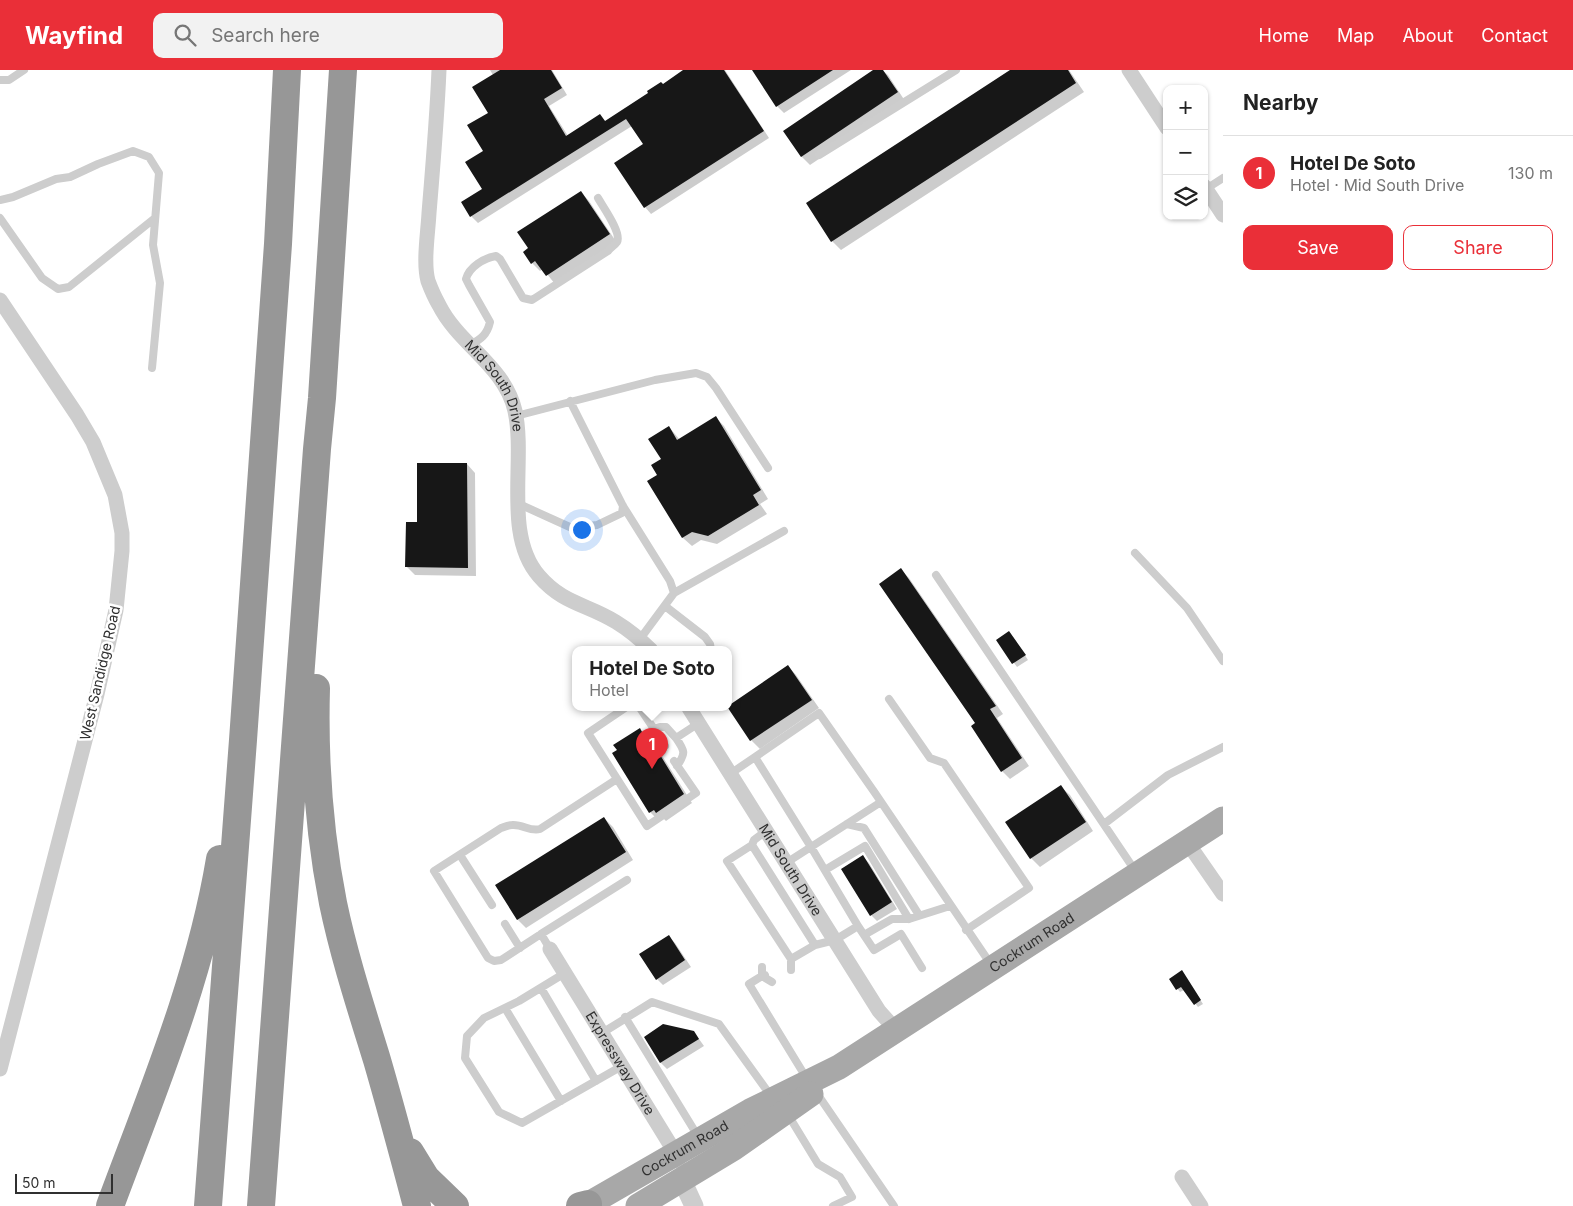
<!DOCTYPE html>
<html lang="en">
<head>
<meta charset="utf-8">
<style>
	:root { --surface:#fff; --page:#f2f2f2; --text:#222; --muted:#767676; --line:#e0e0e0; --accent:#ea2f38 }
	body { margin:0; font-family:Inter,sans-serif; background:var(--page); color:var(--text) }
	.controls { position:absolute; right:15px; top:15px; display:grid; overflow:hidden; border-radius:10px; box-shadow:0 1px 4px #0004 }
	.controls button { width:45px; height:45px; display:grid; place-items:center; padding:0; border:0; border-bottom:1px solid var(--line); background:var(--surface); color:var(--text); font:25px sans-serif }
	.scale { position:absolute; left:15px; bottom:12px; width:98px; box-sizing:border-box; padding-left:5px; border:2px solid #303030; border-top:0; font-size:14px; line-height:18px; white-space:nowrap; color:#303030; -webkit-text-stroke:4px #fff; paint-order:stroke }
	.you { position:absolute; left:581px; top:459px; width:18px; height:18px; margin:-12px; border:4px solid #fff; border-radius:50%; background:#1a73e8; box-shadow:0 0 0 8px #1a73e833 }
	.badge { display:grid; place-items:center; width:32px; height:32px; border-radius:50%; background:var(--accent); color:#fff; font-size:16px; font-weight:700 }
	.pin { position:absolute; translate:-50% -41px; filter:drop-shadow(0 1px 2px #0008) }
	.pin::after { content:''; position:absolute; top:26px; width:18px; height:15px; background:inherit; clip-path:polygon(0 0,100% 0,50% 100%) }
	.popup { position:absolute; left:572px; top:576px; width:160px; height:65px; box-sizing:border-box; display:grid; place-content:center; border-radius:10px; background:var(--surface); filter:drop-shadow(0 1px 4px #0005); font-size:16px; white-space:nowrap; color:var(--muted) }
	.popup b { font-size:19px; color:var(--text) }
	.popup::after { content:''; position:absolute; left:50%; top:100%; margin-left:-10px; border:10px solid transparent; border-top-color:var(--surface) }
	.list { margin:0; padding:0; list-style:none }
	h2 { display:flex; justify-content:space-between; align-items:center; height:65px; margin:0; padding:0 20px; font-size:21px }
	h2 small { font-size:16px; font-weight:400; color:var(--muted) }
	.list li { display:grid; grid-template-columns:32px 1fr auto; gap:15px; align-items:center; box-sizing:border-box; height:75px; padding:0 20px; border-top:1px solid var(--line) }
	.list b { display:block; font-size:19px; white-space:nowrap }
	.list p { margin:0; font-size:16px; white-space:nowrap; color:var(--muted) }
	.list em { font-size:16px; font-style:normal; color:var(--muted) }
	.actions { display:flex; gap:10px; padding:15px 20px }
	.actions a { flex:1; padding:11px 0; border:1px solid var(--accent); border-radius:10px; text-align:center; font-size:18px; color:var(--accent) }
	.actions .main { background:var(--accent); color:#fff }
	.icon { flex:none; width:28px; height:28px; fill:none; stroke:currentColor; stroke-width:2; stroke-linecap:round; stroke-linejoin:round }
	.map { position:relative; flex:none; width:1223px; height:1136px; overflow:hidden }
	header { display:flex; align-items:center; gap:30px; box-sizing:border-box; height:70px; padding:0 25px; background:var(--accent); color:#fff }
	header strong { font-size:24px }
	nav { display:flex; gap:28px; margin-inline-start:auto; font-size:18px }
	.search { width:350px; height:45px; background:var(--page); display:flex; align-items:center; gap:12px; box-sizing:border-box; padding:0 18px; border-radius:10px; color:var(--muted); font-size:19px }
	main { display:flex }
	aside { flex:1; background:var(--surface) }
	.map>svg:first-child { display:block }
</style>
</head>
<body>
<header>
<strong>Wayfind</strong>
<div class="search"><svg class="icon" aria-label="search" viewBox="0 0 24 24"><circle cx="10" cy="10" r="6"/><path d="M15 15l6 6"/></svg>Search here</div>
<nav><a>Home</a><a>Map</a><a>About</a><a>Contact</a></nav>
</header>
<main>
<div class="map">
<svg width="1223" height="1136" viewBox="0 0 1223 1136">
	<rect width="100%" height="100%" fill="#fff"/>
	<path fill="#0003" d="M490 0H552L567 25 549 36 568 66 600 46 606 52 685 0H725L769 68 651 144 645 137V75L632 56 478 153 471 146 462 132 484 119 485 81 493 5Z
		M753 0H851L784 43 777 36Z
		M875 0H882L888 5 905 31 810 95 802 87 785 61Z
		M1013 0H1069L1084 22 841 180 832 171Z
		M581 122 589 131 617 173 555 214 543 199 540 201 532 193Z
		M716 348 724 356 768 429 760 434 767 444 717 474 701 470 692 476 683 468 649 412 659 406 669 357 680 370Z
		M467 394 475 403 476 506 415 505 407 497 418 454Z
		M901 500 909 508 1003 644 997 648 1029 696 1010 709 1002 701 977 654Z
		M1013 567 1028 590 1017 597 998 571Z
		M788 596 796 605 819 638 760 679 751 670 729 637Z
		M639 659 654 673 692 733 666 751 663 748 659 751 650 742 613 684Z
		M1061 717 1070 725 1093 761 1040 797 1031 788Z
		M604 748 613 757 633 790 526 858 518 850 497 816Z
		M863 787 869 793 897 839 877 851 871 845Z
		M669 867 675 873 691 897 663 915 657 909Z
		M1184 905 1203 934 1198 937 1184 920 1180 922 1170 909Z
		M694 962 704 976 667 999 661 993 646 967Z"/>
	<path fill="#171717" d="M500 0H551L562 18 544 29 566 66 600 44 605 51 648 23 647 21 661 12 663 14 683 0H724L764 61 644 138 614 93 643 74 626 49 470 147 461 132 482 119 465 92 483 81 467 55 488 43 472 17Z
		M752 0H833L776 37Z
		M873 0H883L898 22 801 87 783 61Z
		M1010 0H1068L1076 13 831 172 806 133Z
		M581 121 610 164 546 206 535 191 531 194 523 182 528 178 517 162Z
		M716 346 761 420 753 425 759 435 708 466 692 462 682 468 647 411 657 405 651 395 661 389 648 369 669 356 677 370Z
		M417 393H467L468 498 405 497 406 452H417Z
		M901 498 996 636 990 639 1022 688 1001 702 971 656 975 653 879 514Z
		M1009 561 1026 585 1012 594 996 570Z
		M788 595 812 630 750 671 728 638V636Z
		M640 658 642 662H646L684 724 656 743 654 740 649 743 612 683 617 680 613 675Z
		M1061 715 1086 752 1030 789 1005 752Z
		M604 747 626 782 517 850 495 815Z
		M863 785 892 832 870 846 841 799Z
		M669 865 685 890 656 910 639 884Z
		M1182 900 1201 930 1194 935 1181 917 1176 920 1169 909Z
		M663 954 694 961 699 969 660 993 644 967Z"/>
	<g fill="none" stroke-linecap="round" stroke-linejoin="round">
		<path stroke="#cdcdcd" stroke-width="8" d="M0 10H9L24 0
			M819 85 956 0
			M1206 119 1223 108
			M0 130 13 127 56 109 70 107 98 94 133 81 149 87 159 103 153 175 160 213 152 298
			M0 148 42 208 58 219 69 217 155 148
			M470 275C481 269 487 265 490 252L469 215 466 209C469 197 484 188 496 186L500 189 523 228 532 230 608 181C610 178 615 175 617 172 622 163 603 137 598 128
			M570 331 623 436 670 511 674 523 640 569
			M516 346 655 310 696 303 707 307 716 318 768 398
			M519 434 572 458 597 455 622 443 623 436
			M1135 483 1187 538 1223 591
			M936 505 1136 802
			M674 523 784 461
			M665 536 705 567 710 574 711 580
			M889 629 930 688 944 693 1029 818 966 860
			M625 638 588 663 647 756 696 723 674 691
			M640 638 654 659 660 657H666L676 668 699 653
			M654 659 665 676
			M676 668C685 681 686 683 677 696
			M730 704 755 687
			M847 754 864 758 919 845
			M1104 754 1168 705 1223 677
			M766 761 754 770 752 775 727 791 791 889V900
			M752 775 815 875
			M460 785 492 835
			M786 793 881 732
			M825 800 865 776 909 849
			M505 854 520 878
			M858 856 864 865 892 849H909L950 836
			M541 864 627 810
			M864 865 874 880 901 864 922 898
			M550 879 541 864 501 890 494 891 488 888 434 801 501 758C504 757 508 755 512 755 523 754 530 762 540 759L617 709
			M791 889 815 875 835 870 858 856 811 777 755 687 819 643 875 723 992 896
			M762 897V906L749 914 807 1009
			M565 903 519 931 484 948 467 966 465 988 499 1042 522 1053 622 996
			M765 905 762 906 772 912
			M541 918 596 1011
			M505 938 561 1031
			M625 947 699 1068
			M602 963 652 932 719 954 771 1026
			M816 1022 894 1136
			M787 1043 818 1094 840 1107 852 1127 833 1136"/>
		<g stroke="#cdcdcd" stroke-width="15">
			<path id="s1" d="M439 0C437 48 433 95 429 143 428 163 423 192 428 211 431 219 435 228 439 235 459 275 505 296 515 341 526 391 503 465 539 506 563 534 587 534 616 552 629 560 640 569 651 580"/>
			<path d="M1129 0 1167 58"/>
			<path d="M1204 116 1223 145"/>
			<path d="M0 230 77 345 93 372 115 425 122 463V481L116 540 97 624 0 999"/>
			<path id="s2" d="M689 638 879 941 896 960"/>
			<path d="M1187 772 1223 824"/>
			<path id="s3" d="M550 879 676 1084 678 1091"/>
			<path d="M1182 1107 1201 1136"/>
		</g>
		<path stroke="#cdcdcd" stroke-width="19" d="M682 1110 694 1136"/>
		<g stroke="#a8a8a8" stroke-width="25">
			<path id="s4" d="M585 1136 750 1041 839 997 1223 749"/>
			<path d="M638 1136 734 1078 811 1024"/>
		</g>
		<path stroke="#979797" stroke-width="28" d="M316 618C314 690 319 762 333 833 344 886 361 938 377 990 391 1038 404 1087 417 1136
			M410 1082 426 1108 455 1136
			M110 1136C152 1023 200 909 220 789
			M208 1136 243 670 278 174 287 0
			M261 1136 317 379 322 328 343 0
			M580 1136 588 1134"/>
	</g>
	<g text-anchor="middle" stroke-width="5" stroke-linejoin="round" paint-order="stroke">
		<g font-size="14" fill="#303030" stroke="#fff">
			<text dy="5" stroke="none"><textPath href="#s1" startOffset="338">Mid South Drive</textPath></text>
			<text transform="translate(100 603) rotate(-77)" y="5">West Sandidge Road</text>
			<text dy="5" stroke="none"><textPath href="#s2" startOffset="191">Mid South Drive</textPath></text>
			<text dy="5" stroke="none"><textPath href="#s4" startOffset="519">Cockrum Road</textPath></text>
			<text dy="5" stroke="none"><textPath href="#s3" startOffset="134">Expressway Drive</textPath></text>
			<text dy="5" stroke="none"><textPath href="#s4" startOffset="115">Cockrum Road</textPath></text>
		</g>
	</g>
</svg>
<div class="controls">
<button>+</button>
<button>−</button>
<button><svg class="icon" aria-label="layers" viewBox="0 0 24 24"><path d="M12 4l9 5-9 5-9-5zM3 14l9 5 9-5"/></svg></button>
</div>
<div class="scale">50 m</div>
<div class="you"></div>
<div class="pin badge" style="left:652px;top:699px">1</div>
<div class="popup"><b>Hotel De Soto</b>Hotel</div>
</div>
<aside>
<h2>Nearby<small></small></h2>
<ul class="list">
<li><span class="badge">1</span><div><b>Hotel De Soto</b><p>Hotel · Mid South Drive</p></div><em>130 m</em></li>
</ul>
<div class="actions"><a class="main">Save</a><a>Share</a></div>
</aside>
</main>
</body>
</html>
